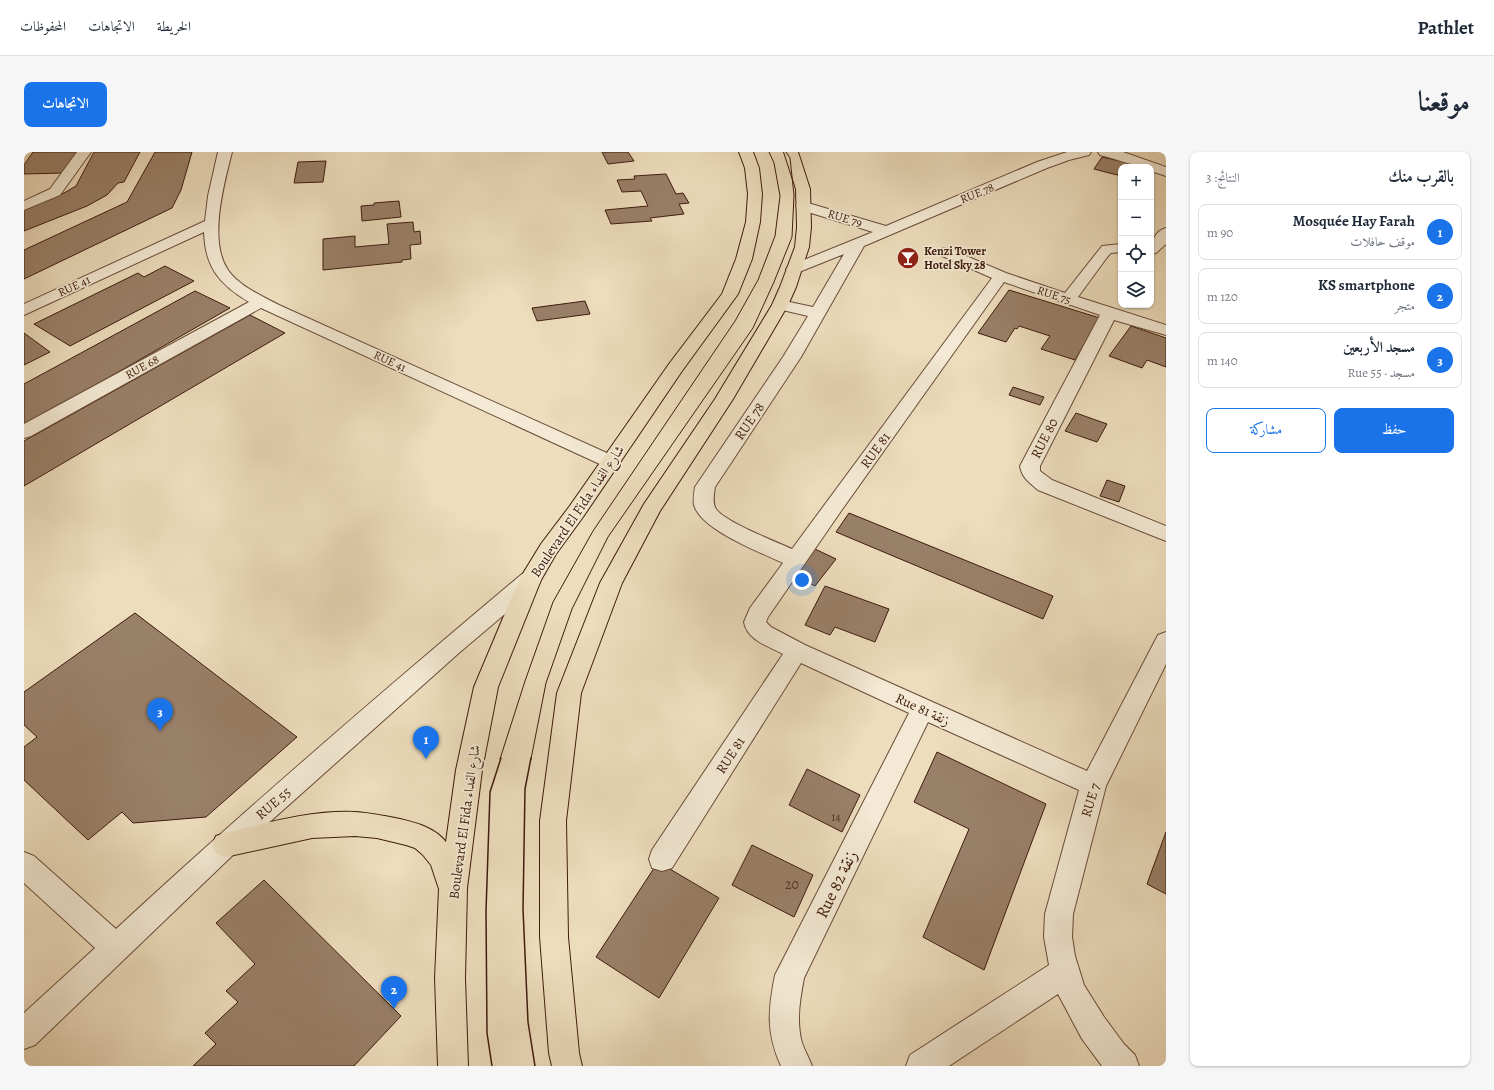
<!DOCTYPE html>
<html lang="ar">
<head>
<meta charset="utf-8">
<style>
	:root { --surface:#fff; --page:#f6f6f7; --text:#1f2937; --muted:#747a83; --line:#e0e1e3; --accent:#1a73e8 }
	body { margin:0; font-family:Alegreya,Amiri,serif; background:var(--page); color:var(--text); direction:rtl }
	.controls { position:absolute; right:12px; top:12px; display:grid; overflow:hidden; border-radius:8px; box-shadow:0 1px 3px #0004 }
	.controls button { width:36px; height:36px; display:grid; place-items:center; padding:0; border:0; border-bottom:1px solid var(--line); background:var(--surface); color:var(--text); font:20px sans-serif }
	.you { position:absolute; left:778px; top:428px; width:14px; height:14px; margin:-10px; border:3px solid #fff; border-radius:50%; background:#1a73e8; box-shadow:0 0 0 6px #1a73e833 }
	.badge { display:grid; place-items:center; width:26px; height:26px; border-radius:50%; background:var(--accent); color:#fff; font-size:13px; font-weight:700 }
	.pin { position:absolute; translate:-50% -33px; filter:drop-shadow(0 1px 2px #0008) }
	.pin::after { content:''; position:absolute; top:21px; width:14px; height:12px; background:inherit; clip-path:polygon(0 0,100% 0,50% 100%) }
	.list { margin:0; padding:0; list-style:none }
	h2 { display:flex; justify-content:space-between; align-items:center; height:52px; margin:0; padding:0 16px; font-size:17px }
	h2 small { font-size:13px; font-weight:400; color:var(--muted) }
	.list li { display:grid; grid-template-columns:26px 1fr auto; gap:12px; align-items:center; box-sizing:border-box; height:56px; margin:0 8px 8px; padding:0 8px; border:1px solid var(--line); border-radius:8px }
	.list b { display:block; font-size:15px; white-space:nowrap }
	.list p { margin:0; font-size:13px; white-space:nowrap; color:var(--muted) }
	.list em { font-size:13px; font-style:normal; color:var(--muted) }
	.actions { display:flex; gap:8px; padding:12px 16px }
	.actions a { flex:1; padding:9px 0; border:1px solid var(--accent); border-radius:8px; text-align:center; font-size:14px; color:var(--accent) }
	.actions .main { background:var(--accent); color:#fff }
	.icon { flex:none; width:22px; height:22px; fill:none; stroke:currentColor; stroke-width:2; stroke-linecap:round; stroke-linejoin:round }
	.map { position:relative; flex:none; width:1142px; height:914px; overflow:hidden; direction:ltr; border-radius:8px }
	header { display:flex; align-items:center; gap:24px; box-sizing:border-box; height:56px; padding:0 20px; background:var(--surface); border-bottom:1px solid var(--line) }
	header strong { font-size:19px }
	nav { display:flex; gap:22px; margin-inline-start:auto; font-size:14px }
	.intro { display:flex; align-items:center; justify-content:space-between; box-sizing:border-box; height:96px; padding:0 24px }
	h1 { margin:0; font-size:28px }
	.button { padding:10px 18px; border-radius:8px; background:var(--accent); color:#fff; font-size:14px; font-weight:700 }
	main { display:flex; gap:24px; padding:0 24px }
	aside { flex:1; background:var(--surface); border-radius:8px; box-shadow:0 1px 3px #0004 }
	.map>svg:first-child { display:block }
</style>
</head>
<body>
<header>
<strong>Pathlet</strong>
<nav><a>الخريطة</a><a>الاتجاهات</a><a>المحفوظات</a></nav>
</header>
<div class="intro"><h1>موقعنا</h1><a class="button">الاتجاهات</a></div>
<main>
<aside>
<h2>بالقرب منك<small>النتائج: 3</small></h2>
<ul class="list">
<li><span class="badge">1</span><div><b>Mosquée Hay Farah</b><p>موقف حافلات</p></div><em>90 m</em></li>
<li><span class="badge">2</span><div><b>KS smartphone</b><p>متجر</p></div><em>120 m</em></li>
<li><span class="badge">3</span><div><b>مسجد الأربعين</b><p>مسجد · Rue 55</p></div><em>140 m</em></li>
</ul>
<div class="actions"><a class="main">حفظ</a><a>مشاركة</a></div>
</aside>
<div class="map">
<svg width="1142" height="914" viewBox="0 0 1142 914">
	<rect width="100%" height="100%" fill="#edddbd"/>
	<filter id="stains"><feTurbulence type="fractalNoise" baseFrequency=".005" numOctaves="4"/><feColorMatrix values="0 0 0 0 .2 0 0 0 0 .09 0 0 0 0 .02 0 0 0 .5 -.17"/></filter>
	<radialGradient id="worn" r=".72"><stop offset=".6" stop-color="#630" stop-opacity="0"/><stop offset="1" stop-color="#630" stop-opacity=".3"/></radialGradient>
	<path fill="#998069" stroke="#3e1b0d" d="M9 0H53L39 21 0 22V13Z
		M70 0H116L100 30 94 31 83 43 63 54 0 79V58L40 41 52 34Z
		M131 0H168L157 38 148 56 0 127V98L103 50Z
		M578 0H604L610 9 584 12Z
		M1078 5 1105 11 1103 15H1097V24L1070 17Z
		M302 9 299 30 270 31 274 10Z
		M642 22 652 42 659 41 665 51 655 52 660 62 626 66 628 69 587 72 581 58 624 54 617 39 598 40 593 28 611 27 610 24Z
		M375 49 377 65 338 69 337 54 350 53V51Z
		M389 70 390 80 396 79 397 92 386 93 387 107 378 108V110L299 118V87L331 84V95L365 92 363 72Z
		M141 114 170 129 46 194 10 172 114 121 120 125Z
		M985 138 1076 166 1051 208 1017 197 1026 184 995 174 993 177 991 176 982 190 954 181Z
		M171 139 206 156 0 274V232Z
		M561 149 566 162 513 169 508 156Z
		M226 163 261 181 0 334V289Z
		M1107 174 1142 186V215L1123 208 1118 216 1085 204Z
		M0 181 26 200 0 213Z
		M989 235 1020 245 1016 253 985 243Z
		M1052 261 1083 272 1073 290 1041 279Z
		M1083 328 1101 334 1095 350 1076 344Z
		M825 361 1029 444 1019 467 812 380Z
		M791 397 812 407 791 434 770 423Z
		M801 434 865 457 851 490 811 475 806 483 781 473Z
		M111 461 273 585 182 665 109 671 98 660 64 688 0 628V595L13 585 0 573V540Z
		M913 600 1022 652 960 818 899 785 945 677 890 650Z
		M783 617 836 643 818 680 765 653Z
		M1142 680V742L1123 732Z
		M728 693 789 723 770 765 708 733Z
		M634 710 695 746 635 846 572 805Z
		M240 728 377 864 330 914H169L192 892 181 881 214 850 202 839 231 812 192 771Z"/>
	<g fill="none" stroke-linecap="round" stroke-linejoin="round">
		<g stroke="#6a4c39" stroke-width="2">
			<path id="minor" d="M53 0H67L36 43 0 58V49L26 37Z
				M194 0H208C200 32 184 89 204 118 215 134 238 144 255 153L594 306 597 310 594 314 587 316 580 314 237 156 7 284 0 286V272L225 150C195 132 181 115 180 80L0 163V152L181 69 184 44Z
				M1043 0H1067L1065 3 1045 8 1023 16 840 94 777 205 691 335C690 342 688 351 692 357 701 370 751 389 768 397L968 126 916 103 914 100 916 97 921 96 926 97 982 121 1041 141 1078 94 1097 92V100L1087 101 1084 104 1054 145 1142 173V183L1090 168 1016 314V319L1028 328 1142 374V389L1014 338C1005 330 998 326 996 314L1076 163 980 130 817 359 744 465 742 470 747 475 781 493 1063 619 1134 483 1142 480V512L1082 634 1049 762 1048 785 1051 804 1060 833 1080 865 1100 892 1111 903 1115 914H1078L1058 887 1034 842 925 914H882L886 903 1025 813 1020 785 1021 762 1055 638 904 570 780 826C776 847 772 869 778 891 781 899 785 906 788 914H757C742 881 744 858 751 823L885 561 777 511 648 716 638 719 628 716 625 707 628 698 759 502C744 494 723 488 720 470L726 456 759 411C736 400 677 378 670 353 669 347 670 341 671 335L759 205 784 164 750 156 748 153 750 150 756 148 789 155 820 102 770 122 765 120 762 117 765 114 849 80 774 57 772 54 774 51 779 50 784 51 862 74 1013 10Z
				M1074 0H1099L1142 15V24L1127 19V15C1110 15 1093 7 1076 3Z
				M1142 76V92L1132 101 1127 102C1127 92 1130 79 1142 76Z
				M506 420 514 422 517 428 514 434 436 500 210 702 11 893 0 897V861L71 796 0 731V700L10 704 92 777C224 655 360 538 498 422Z"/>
		</g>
		<g stroke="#3e1b0d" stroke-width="2">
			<path id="major" d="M715 0H729L735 16 738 42 736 70 728 107 714 142 658 219 559 365 532 402 517 428 474 535 458 618 443 736 441 826 444 914H414L411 826 415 737 407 713 399 703 391 696 382 693 353 686 331 684 288 686 201 705 192 702 188 693 192 684 201 681C243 671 287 658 331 660 346 661 361 664 376 667 393 671 411 676 422 690L432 618 450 535 495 428 517 392 545 355 645 212 698 142 712 107 722 70 724 42 721 16Z
				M760 0H774L786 37 787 75 785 95 772 135 764 153 709 247 636 359 598 431 557 541 542 669 544 785 555 901 558 914H528L525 901 516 785V669L533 541 576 431 620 352 691 247 748 153 756 135 771 95 773 75 772 37Z"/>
		</g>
		<use href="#minor" fill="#f3e9d4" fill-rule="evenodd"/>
		<use href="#major" fill="#edddbd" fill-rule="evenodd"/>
		<path stroke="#3e1b0d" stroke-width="1" d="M476 607 501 529 529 450 569 379 711 169 734 128 751 84 756 44 750 11 745 0
			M507 607 522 531 548 457 584 385 729 176 750 130 768 85 770 43 766 6 762 0"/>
		<path stroke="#3e1b0d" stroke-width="1.5" d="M507 606 501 637 499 757 504 870 511 914
			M468 914 463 881 462 759 466 640 477 606"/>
	</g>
	<defs>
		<g id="bar-disc" transform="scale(1.15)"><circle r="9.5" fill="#8f2418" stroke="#f3e9d4"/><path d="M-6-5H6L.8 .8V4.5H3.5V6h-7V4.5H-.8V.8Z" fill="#fff"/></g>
	</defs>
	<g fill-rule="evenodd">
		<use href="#bar-disc" x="884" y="106"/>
	</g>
	<g text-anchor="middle" stroke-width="3.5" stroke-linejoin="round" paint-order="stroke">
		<g font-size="12" fill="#3e1b0d" stroke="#f3e9d4">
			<text transform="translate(953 41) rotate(-22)" y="4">RUE 78</text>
			<text transform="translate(821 66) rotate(17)" y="4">RUE 79</text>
			<text transform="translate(50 134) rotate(-25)" y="4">RUE 41</text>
			<text transform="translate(1030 143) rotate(18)" y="4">RUE 75</text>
			<text transform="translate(366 209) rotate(25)" y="4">RUE 41</text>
			<text transform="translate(118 215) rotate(-29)" y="4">RUE 68</text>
		</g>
		<g font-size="12" font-weight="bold" fill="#3e1b0d" stroke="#f3e9d4" text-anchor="start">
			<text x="900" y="103">Kenzi Tower<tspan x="900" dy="14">Hotel Sky 28</tspan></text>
		</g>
		<g font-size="12" fill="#553424">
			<text x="812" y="669">14</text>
		</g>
		<g font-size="14" fill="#3e1b0d" stroke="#f3e9d4">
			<text transform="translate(725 269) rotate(-56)" y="5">RUE 78</text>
			<text transform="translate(1020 286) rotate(-63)" y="5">RUE 80</text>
			<text transform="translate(851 298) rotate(-54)" y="5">RUE 81</text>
			<text transform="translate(553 359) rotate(-56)" y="5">Boulevard El Fida شارع الفداء</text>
			<text transform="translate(899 557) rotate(25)" y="5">Rue 81 زنقة</text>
			<text transform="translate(706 603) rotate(-57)" y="5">RUE 81</text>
			<text transform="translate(1066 648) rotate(-73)" y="5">RUE 7</text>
			<text transform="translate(249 651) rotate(-41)" y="5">RUE 55</text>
			<text transform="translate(440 670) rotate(-82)" y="5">Boulevard El Fida شارع الفداء</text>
		</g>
		<g font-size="14" fill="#553424">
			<text x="768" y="737">20</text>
		</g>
		<g font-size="17" fill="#3e1b0d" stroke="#f3e9d4">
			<text transform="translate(812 732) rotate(-64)" y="6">Rue 82 زنقة</text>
		</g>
	</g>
	<rect width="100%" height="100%" filter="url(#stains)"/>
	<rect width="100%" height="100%" fill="url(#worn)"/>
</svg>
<div class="controls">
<button>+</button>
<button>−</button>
<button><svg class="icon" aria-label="locate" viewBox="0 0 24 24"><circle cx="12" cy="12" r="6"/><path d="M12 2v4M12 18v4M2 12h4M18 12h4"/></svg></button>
<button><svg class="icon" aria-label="layers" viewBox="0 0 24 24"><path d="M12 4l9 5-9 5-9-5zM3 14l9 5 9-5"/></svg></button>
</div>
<div class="you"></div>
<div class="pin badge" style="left:402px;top:607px">1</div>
<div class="pin badge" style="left:370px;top:857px">2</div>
<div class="pin badge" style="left:136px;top:579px">3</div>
</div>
</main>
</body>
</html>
